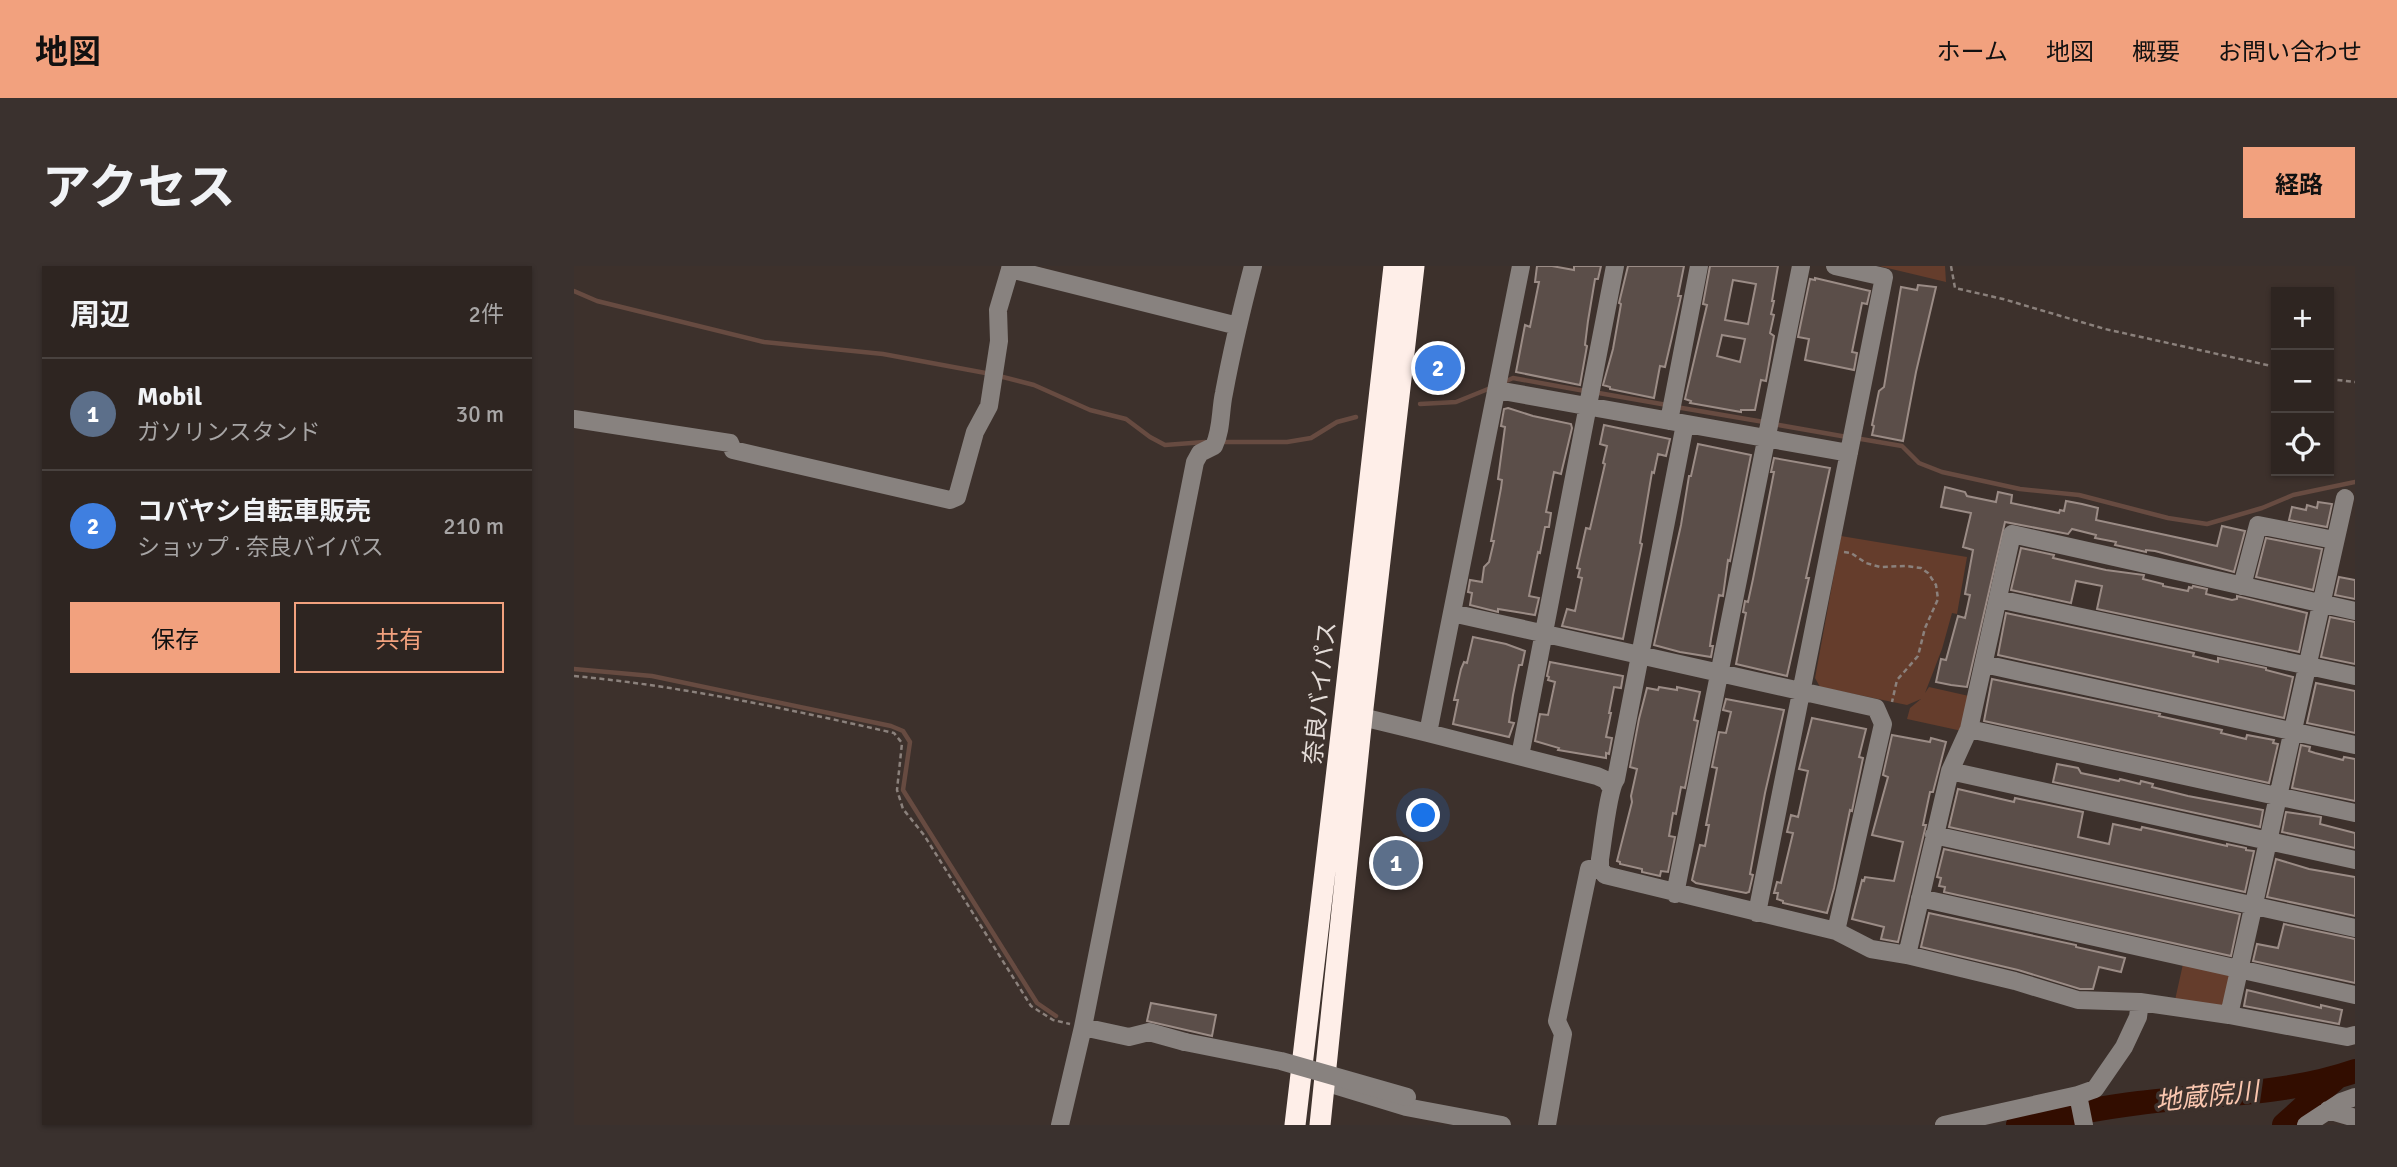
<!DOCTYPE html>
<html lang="ja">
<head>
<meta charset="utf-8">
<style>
	:root { --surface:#2e2521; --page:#3a312e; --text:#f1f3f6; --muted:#a7a5a5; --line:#49423f; --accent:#f2a17e }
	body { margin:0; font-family:Signika,"Noto Sans JP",sans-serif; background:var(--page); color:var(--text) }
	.controls { position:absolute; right:21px; top:21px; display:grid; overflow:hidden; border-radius:0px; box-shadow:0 2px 5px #0004 }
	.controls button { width:63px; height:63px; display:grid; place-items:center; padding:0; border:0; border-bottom:2px solid var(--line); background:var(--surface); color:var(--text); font:35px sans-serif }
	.you { position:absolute; left:850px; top:550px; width:24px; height:24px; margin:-18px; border:5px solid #fff; border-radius:50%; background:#1a73e8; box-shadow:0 0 0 10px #1a73e833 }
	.badge { display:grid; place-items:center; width:46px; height:46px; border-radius:50%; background:var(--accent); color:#fff; font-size:23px; font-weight:700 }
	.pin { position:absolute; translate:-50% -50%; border:4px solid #fff; box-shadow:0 2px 7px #0006 }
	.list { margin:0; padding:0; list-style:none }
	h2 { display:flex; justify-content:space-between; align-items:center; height:91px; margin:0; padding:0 28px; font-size:30px }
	h2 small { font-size:23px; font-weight:400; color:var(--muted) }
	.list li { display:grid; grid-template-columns:46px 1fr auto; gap:21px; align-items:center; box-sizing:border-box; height:112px; padding:0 28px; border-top:2px solid var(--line) }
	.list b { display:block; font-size:26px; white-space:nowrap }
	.list p { margin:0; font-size:23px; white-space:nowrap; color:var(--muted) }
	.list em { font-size:23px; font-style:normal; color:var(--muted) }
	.actions { display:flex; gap:14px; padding:21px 28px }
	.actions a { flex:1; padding:16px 0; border:2px solid var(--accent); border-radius:0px; text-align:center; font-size:24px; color:var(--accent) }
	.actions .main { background:var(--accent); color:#111 }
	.icon { flex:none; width:38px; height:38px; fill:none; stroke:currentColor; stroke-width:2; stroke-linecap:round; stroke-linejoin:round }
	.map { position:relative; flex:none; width:1781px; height:859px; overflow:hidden; border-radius:0px }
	header { display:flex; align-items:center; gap:42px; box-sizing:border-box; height:98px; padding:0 35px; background:var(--accent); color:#111 }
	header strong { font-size:33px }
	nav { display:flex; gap:38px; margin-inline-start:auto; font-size:24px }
	.intro { display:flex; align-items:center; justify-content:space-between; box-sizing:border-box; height:168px; padding:0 42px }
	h1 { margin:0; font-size:49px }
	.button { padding:18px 32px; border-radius:0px; background:var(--accent); color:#111; font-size:24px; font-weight:700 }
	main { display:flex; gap:42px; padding:0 42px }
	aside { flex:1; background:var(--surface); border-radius:0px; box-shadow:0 2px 5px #0004 }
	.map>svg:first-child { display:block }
</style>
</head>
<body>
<header>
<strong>地図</strong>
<nav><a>ホーム</a><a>地図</a><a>概要</a><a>お問い合わせ</a></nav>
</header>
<div class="intro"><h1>アクセス</h1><a class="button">経路</a></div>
<main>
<aside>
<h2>周辺<small>2件</small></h2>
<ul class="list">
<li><span class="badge" style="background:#5c6f8a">1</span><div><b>Mobil</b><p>ガソリンスタンド</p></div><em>30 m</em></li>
<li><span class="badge" style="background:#3f7fe0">2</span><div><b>コバヤシ自転車販売</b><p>ショップ · 奈良バイパス</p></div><em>210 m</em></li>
</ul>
<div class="actions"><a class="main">保存</a><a>共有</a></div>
</aside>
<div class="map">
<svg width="1781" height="859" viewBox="0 0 1781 859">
	<rect width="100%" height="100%" fill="#3d312c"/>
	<path fill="#653d2c" d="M1305 0H1371L1372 16Z
		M1267 270 1393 291 1383 348 1378 347 1368 383 1351 427 1355 421 1395 430 1388 465 1333 453 1336 442 1347 433 1333 439 1246 421 1241 412Z
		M1609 698 1657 708 1653 740 1601 734Z"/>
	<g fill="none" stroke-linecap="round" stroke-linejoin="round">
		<path stroke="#674b41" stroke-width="4.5" d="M0 25 23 35 190 76 309 88 417 108
			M425 110 460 119 516 144 552 153 576 171 591 179 631 176
			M930 116 939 112 1011 125
			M1019 126 1093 139
			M846 138 882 136 919 121
			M1102 141 1190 156
			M1199 158 1273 171
			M1281 172 1328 180 1345 197 1368 206 1446 223 1505 229 1594 252 1633 258 1688 242 1719 229 1781 216
			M647 176H713L737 172 763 156 782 151
			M0 403 78 410 317 460 329 465 336 476 329 524 463 737 482 750"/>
		<path stroke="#320d00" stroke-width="24" d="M1444 859C1484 850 1524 842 1565 837 1636 828 1712 829 1781 805
			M1710 859 1763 811"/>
	</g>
	<path fill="#5b4e49" stroke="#9b8c86" stroke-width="2" fill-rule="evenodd" d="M963 0H978L1000 4V0H1027L1024 13H1021L1014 55 1011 79 1013 80 1006 119 942 106 951 59 956 61 965 16H961Z
		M1054 0H1110L1104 30H1107L1098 71 1091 101 1086 100 1080 132 1036 123V121L1029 119 1039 83 1047 38 1045 37Z
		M1136 0H1204L1198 35H1200L1197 48 1200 49 1196 67 1200 70 1192 115 1187 114 1181 144H1167V146L1116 137 1117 135 1111 133 1133 39 1129 38ZM1159 14 1182 18 1174 58 1151 54ZM1148 69 1171 73 1166 96 1143 90Z
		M1241 12 1296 25 1293 38 1288 37 1278 86 1283 87 1280 104 1231 94 1235 73 1224 71 1236 13 1241 14Z
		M1344 19 1362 21 1342 106 1329 175 1298 169 1300 160 1298 159 1305 125 1310 121 1327 21 1343 24Z
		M934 142 959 150 997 158 998 162 987 208 980 206 972 246 977 247 975 261H971L966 287 964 286 955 330 965 332 961 349 924 343V346L896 339 898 327 894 326 896 314 908 316 910 301 915 296 920 275H917L927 222 928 214 924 213 931 161 927 160 930 143Z
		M1030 159 1096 173 1092 190 1084 188 1080 207 1078 206 1066 277 1068 278 1049 373 988 360 993 343 1001 345 1008 312 1004 311 1006 303 1003 302 1006 289 1012 262 1016 263 1031 198 1029 197 1033 180 1026 178Z
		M1124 178 1177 189 1156 295 1154 294 1149 330 1145 329 1137 373 1136 380H1139L1137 391 1106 386 1080 379 1107 259 1115 210H1117Z
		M1200 192 1256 202 1232 312H1235L1213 410 1162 398 1172 347 1169 346 1171 335 1174 336 1179 313 1200 206H1197Z
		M1371 221 1391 226 1393 230 1422 236 1424 226 1438 229 1437 237 1485 247 1486 244 1490 245 1492 235 1508 238 1524 242 1522 254 1643 280 1648 260 1671 265 1660 306 1581 285 1572 284V286L1541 279 1542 276 1521 272 1522 269 1498 263 1494 268 1431 256 1393 421 1377 419 1362 416 1367 393 1372 394 1384 350 1391 352 1396 329 1391 328 1399 284 1389 281 1397 247 1367 241Z
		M1744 236 1758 238 1753 261 1715 254 1718 241 1732 244 1733 239 1743 242Z
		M1692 272 1748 283 1739 324 1682 311Z
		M1447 282 1480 289 1479 292 1532 304 1570 309 1569 313 1589 318V320L1614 325 1615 321 1618 322 1619 320 1633 323 1632 328 1658 334 1663 333V330L1733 347 1725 386 1523 343 1528 320 1502 315 1497 337 1437 324Z
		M1765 311 1781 314V333L1761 329Z
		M1432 347 1620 387 1619 390 1644 396V392L1692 402V404L1719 411 1710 452 1424 389Z
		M1756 351 1781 356V398L1747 391Z
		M899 371 932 378 951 385 948 399H945L939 429 935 456 940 457 935 471 879 458 884 434H880L887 403 890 396 893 397Z
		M976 396 1049 410 1047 422 1040 421 1035 447H1037L1032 471 1038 472 1035 488 1032 487V492L984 484 985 482 961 475 966 448 974 449 981 416 974 414 975 411 973 410Z
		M1418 413 1586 448 1585 450 1648 464 1647 467 1672 473 1673 469 1700 474 1699 477 1704 478 1695 517 1410 455Z
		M1742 417 1781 425V467L1733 457Z
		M1085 421 1103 424V421L1126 426 1120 454 1124 455 1111 522 1107 521 1102 548 1099 547 1095 570 1101 571 1094 606 1087 605 1086 610 1068 606V603L1046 598V596L1043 595 1058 536 1057 530 1063 503 1056 501 1065 453 1073 422 1084 424Z
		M1152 433 1210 444 1191 527 1176 608 1179 609 1175 626 1172 627 1122 617 1118 614 1126 579 1131 580 1135 559H1132L1143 502 1138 501 1145 466 1152 467 1157 446 1149 444Z
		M1238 452 1292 463 1285 491 1289 492 1281 530 1278 545 1276 544 1260 622 1253 647 1209 637V635L1203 633 1204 627H1200L1203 616 1207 617 1219 567 1213 566 1217 549 1224 551 1234 505 1225 503Z
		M1318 469 1356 476 1357 472 1372 476 1359 526H1356L1349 559H1352L1324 676 1307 673 1310 661 1278 653 1288 614 1290 615 1291 611 1320 615 1329 576 1298 569 1314 511 1309 509Z
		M1727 479 1736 481 1735 485 1741 487 1769 494 1770 491 1781 493V535L1718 522Z
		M1483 498 1504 502 1507 507 1545 515 1546 513 1566 518 1567 515 1579 518 1578 521 1614 530 1689 544 1686 561 1479 516Z
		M1384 523 1440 536 1441 532 1509 546 1504 571 1535 578 1539 558 1567 564 1568 561 1653 580V578L1672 582V584L1680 585 1671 626 1375 561Z
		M1712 546 1747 551 1746 558 1781 567V582L1708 566Z
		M1370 583 1666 648 1657 690 1370 626 1371 621 1365 620 1367 612 1363 611Z
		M1702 593 1735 603 1781 611V650L1693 631Z
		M1355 647 1502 679V681L1551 692 1547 706 1525 701 1519 723H1506L1444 704 1347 681Z
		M1710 658 1781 673V717L1679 695 1683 678 1704 682Z
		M1673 724 1747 742V739L1768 744 1765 758 1670 740Z
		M577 737 642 749 638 770 573 755Z"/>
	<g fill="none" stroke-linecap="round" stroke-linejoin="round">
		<path stroke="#8b817c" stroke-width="2.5" stroke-dasharray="5 3.5" stroke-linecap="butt" d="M1377 0 1381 22 1429 33 1531 63 1702 101
			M1755 113 1781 116
			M1270 286 1277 287 1292 297 1306 301 1332 300 1347 302 1354 307 1362 319 1364 333 1351 362 1344 390 1323 414 1318 436
			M0 410C108 420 214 443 320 467L328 477 323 524 329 543 350 569 457 740 479 754 496 758"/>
		<path stroke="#88827f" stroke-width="18" d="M436 3 664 60
			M923 124 1275 187
			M0 153 156 177 159 184 376 234 383 231 401 166 415 140 425 75 424 44 437 0
			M1095 155 1125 0
			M1111 158 1042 513C1034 524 1029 576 1026 593V602L1031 609 1262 665 1297 683 1333 689 1441 715 1504 734 1566 736 1655 749 1773 771 1781 769
			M1668 320 1684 259 1760 274
			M1424 333 1781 410
			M878 347 1302 442 1309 458 1262 665
			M1410 398 1781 479
			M788 451 854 467 947 0
			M1395 463 1781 547
			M854 467 1023 510 1032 514 1036 520
			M946 490 1041 0
			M1376 505 1781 594
			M1360 569 1781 662
			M1101 628 1227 0
			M1346 632 1781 729
			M1183 647 1310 11 1261 0
			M1333 689 1376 505 1395 463 1438 268 1781 345
			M1655 749 1771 232
			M509 761 555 771 575 766 611 776
			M750 816 832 841 928 859
			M1504 829 1510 859
			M1754 844 1781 852
			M486 859 509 761 621 196 626 187 640 180C648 163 646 145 650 127 658 84 668 42 679 0
			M973 859 989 768 983 755 1015 603 1026 602
			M1370 859 1504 829 1521 823 1550 781 1564 751 1566 736
			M1732 859 1767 836 1781 831"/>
		<path stroke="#feeee8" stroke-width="21" d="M721 859 764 495 820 0
			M746 859 788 451 840 0"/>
		<path stroke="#88827f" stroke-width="18" d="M611 776 707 795 833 831"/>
	</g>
	<g text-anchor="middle" stroke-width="7" stroke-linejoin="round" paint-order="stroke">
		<g font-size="24" fill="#e4dcd8" stroke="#3d312c">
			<text transform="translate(746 427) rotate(-84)" y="8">奈良バイパス</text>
		</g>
		<g font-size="26" font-style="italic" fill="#fac6af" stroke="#3d312c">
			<text transform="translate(1633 830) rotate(-6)" y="9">地蔵院川</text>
		</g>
	</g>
</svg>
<div class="controls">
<button>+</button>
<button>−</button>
<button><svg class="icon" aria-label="locate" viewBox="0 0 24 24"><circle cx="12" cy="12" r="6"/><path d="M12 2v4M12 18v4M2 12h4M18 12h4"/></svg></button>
</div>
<div class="you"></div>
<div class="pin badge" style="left:822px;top:597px;background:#5c6f8a">1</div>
<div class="pin badge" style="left:864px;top:102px;background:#3f7fe0">2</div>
</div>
</main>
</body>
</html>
